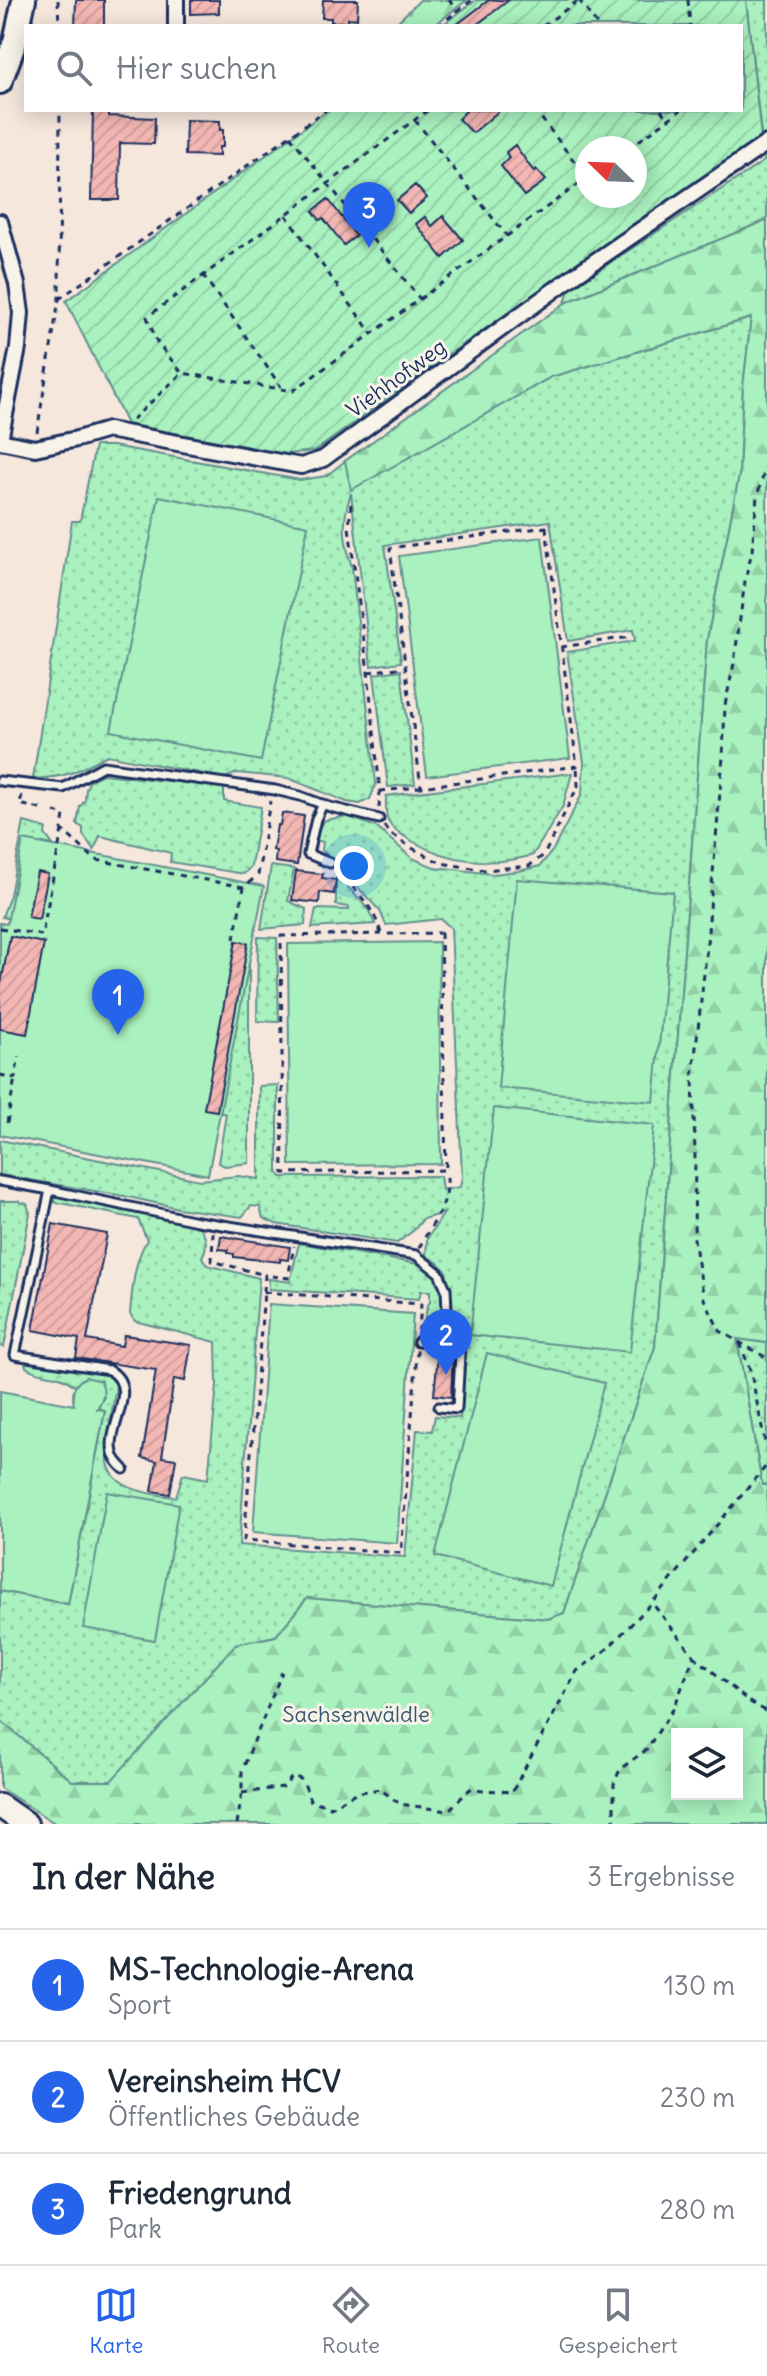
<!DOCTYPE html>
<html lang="de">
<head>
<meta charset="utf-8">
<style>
	:root { --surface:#fff; --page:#f6f6f7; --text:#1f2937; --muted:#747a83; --line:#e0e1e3; --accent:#2563eb }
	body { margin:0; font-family:Delius,sans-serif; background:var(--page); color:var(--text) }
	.controls { position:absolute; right:24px; bottom:24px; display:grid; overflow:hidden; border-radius:0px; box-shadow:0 4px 20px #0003 }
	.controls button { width:72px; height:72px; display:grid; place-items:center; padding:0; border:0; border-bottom:2px solid var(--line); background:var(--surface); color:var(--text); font:40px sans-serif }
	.compass { position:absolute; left:575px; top:136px; width:72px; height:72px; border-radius:50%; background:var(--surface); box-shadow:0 4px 20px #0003; rotate:293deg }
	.you { position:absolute; left:354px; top:866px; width:28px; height:28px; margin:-20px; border:6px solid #fff; border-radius:50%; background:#1a73e8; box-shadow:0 0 0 12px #1a73e833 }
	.badge { display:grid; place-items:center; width:52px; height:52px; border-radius:50%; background:var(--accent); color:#fff; font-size:26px; font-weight:700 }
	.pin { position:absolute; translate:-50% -66px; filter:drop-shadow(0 2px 4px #0008) }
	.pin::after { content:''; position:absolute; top:42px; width:28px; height:24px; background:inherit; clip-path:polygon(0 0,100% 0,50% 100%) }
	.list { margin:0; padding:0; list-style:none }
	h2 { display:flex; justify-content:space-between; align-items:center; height:104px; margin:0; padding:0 32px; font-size:34px }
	h2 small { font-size:26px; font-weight:400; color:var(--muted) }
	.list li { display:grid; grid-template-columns:52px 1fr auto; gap:24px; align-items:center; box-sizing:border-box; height:112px; padding:0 32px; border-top:2px solid var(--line) }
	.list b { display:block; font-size:30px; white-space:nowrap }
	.list p { margin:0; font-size:26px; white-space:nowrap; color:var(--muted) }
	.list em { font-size:26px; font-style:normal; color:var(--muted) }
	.icon { flex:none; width:44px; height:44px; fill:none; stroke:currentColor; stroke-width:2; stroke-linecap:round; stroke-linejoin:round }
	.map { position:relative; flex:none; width:767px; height:1824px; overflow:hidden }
	.search { position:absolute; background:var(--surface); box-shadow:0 4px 20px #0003; left:24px; right:24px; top:24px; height:88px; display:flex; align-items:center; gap:20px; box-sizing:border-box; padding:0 28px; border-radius:0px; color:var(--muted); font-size:30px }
	.sheet { height:440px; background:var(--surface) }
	nav { display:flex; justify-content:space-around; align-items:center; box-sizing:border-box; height:112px; border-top:2px solid var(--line); background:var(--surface); font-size:22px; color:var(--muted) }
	nav a { display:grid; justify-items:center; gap:4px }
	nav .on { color:var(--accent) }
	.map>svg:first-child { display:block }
</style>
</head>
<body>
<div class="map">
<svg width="767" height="1824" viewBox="0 0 767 1824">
	<defs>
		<pattern id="grass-dots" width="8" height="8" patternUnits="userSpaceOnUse" patternTransform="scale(2)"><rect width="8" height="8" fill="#a9f1be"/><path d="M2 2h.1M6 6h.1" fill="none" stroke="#91cfa6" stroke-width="1.8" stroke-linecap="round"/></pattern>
		<pattern id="forest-firs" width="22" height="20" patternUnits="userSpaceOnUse" patternTransform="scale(2)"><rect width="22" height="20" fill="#a9f1be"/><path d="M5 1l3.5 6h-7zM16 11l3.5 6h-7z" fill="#91cfa6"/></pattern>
		<pattern id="garden-furrows" width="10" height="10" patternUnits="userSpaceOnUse" patternTransform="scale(2)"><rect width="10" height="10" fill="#a9f1be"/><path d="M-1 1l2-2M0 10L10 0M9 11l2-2" fill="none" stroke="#91cfa6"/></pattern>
		<pattern id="building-hatch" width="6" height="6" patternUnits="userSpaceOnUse" patternTransform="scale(2)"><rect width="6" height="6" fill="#f3b7b3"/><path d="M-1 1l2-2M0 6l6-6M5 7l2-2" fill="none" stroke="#d09e9c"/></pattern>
	</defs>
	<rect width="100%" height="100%" fill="#f6e7dd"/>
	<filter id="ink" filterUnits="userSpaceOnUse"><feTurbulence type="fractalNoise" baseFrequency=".0125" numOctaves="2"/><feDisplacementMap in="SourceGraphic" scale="16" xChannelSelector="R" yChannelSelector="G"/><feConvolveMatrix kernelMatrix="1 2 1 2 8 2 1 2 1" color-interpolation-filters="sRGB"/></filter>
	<g filter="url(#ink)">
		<path fill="url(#grass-dots)" stroke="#62908e" stroke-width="2" d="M746 0H767V220L565 303 569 290 764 161Z
			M751 318 743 387 739 476 707 640 655 1347 564 1613 548 1619 307 1598 276 1636 236 1644 112 1781H72L0 1720V1591L68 1604 105 1411 98 1408 104 1397 86 1377 75 1386C71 1383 67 1380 62 1378 50 1373 37 1375 26 1367L25 1362 30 1360C44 1362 107 1370 114 1379 116 1381 116 1384 116 1386 106 1456 86 1489 176 1497L183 1474 208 1479 217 1385 216 1342 135 1321 130 1314C132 1291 134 1260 147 1240L138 1219 55 1202 54 1196 197 1224C206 1234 209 1245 202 1257L207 1265 259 1278 239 1545 405 1557 417 1430 432 1431 435 1416 460 1418 466 1355 454 1319 446 1271 437 1262 426 1256 427 1239 444 1213 423 1219 414 1230 397 1243 276 1224 263 1218 260 1207 251 1206 242 1217 178 1208 124 1196 0 1175V1140L200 1180 238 1176 259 1179V1086L278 1085V1173L281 1177 440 1176 442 1190 460 1187 462 1177 451 928 441 919 386 925 380 911 328 855 322 851 323 842 315 840 321 824 326 820 347 816 376 827 412 858 439 869 444 868 493 874 519 871 540 866 553 850 582 794 584 762 567 652 635 641 633 630 568 641 550 521 385 545 401 662 371 666 351 493C341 523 344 539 352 568L376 784 370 799 360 804 347 802 288 778 237 773 225 778 107 755C76 772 69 777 33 779L72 521H80L95 446H113L300 480 326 476 345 461 352 489 551 377Z
			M401 670 415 784 388 787 374 674Z
			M572 773 563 806 533 855C493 867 448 862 412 841 403 835 393 831 388 821 385 814 386 803 386 796Z
			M103 774 224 787V801L261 807 251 866 244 874 170 862 171 853 100 836 94 850 83 835V828L77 824 80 807 85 800 86 789 90 780Z
			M24 822 46 828 45 834 53 845 42 843 25 922 2 917 10 895Z
			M271 866 294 869 288 901 306 909 305 925 261 929Z
			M336 874 368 909 375 924 312 928 316 909 349 910V907L336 905Z
			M258 937 277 938 279 1022 257 1021Z
			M249 947V1163L225 1166 218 1163 226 1114 219 1112Z
			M0 1201H18L27 1204 30 1213 4 1347 0 1346Z
			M299 1243 424 1265C441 1278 442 1292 445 1313L433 1327 426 1330 424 1327 427 1306 430 1302V1291H421L419 1299 269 1289V1279L290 1282Z
			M737 1338 767 1343V1485L762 1486Z"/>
		<path fill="url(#forest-firs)" stroke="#62908e" stroke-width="2" fill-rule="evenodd" d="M420 0H467L433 26H393Z
			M767 220V1343L737 1339 762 1485H767V1824H56L0 1788V1720L72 1781H111L236 1644 276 1636 307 1598 548 1619 564 1613 655 1347 707 640 739 476 743 387 751 318 551 377 351 490 345 461 565 303ZM677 1734H737V1794H677Z"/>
		<path fill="url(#garden-furrows)" stroke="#62908e" stroke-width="2" fill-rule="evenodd" d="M476 0H746L761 138 456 349 315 451 286 454 127 424 66 301 328 110H741V26H441ZM587 148H635V196H587Z"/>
		<path fill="#a9f1be" stroke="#62908e" stroke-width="2" d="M159 496 308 526 261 761 111 731Z
			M542 537 570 758 427 776 399 556Z
			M23 840 264 886 208 1175 0 1135V923L7 924Z
			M517 879 673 892 654 1102 498 1088Z
			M439 942 441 1164 290 1165 288 944Z
			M494 1108 654 1125 630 1352 470 1335Z
			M269 1304 413 1314 397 1543 253 1532Z
			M487 1353 604 1383 551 1586 435 1556Z
			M86 1377 101 1381C106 1392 103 1398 97 1409L105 1410 68 1604 0 1591V1391L74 1405C71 1392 74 1383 86 1377Z
			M107 1492 179 1504 155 1640 83 1628Z"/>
		<path fill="url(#building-hatch)" stroke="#1b2f5e" stroke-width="2" d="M76 0H104V26H75Z
			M191 0H219V13L191 14Z
			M323 0H358L357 19 348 18V22H331V18H322Z
			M489 0H509L475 26H455Z
			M467 110H500L473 133 458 119Z
			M93 112H109V116L155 118 154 144 120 143 119 200H91Z
			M186 120 220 121V130H223V147H219V156L185 155Z
			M515 145 534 172 536 169 546 180 524 196 501 166 509 158 506 152Z
			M415 185 427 198 409 213 397 200Z
			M328 199 356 236 344 245 323 218 320 220 313 211Z
			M443 216 463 240 443 258 416 224 425 217 432 226Z
			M282 813 304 816 297 865 275 862 276 851 273 850 277 825H280Z
			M296 871 323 874 322 878 336 880 334 894 320 892 319 903 292 900Z
			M37 872 48 874 39 919 28 917Z
			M10 936 44 943 27 1034 0 1029V989Z
			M236 941 248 943 217 1111 204 1109Z
			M53 1224 107 1234 87 1340 122 1346 124 1335 191 1345 185 1381 174 1379 162 1457 176 1459 170 1494 152 1491 157 1461 142 1458 156 1370 76 1358 79 1339 33 1330Z
			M221 1236 290 1247 288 1260 280 1259V1262L234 1257V1254L228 1253V1250L219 1249Z
			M438 1354 453 1355 451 1397 434 1395Z"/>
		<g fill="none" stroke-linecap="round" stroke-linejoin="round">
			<g stroke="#1b2f5e" stroke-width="13">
				<path id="lane" d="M0 781 63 788 103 766 275 790 300 796 330 807 379 819
					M323 804 316 819 308 854 330 863
					M0 1181 50 1190 15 1355 109 1370C141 1388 106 1427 113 1453 114 1459 119 1464 124 1469
					M50 1190 197 1221 416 1255 439 1273 446 1289 447 1310 460 1354 457 1409 439 1407
					M418 1342 450 1318"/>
			</g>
			<g stroke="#1b2f5e" stroke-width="20">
				<path id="street" d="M176 26V0
					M0 222 17 284 21 313 18 348 0 440
					M0 441 35 448 77 439 108 430 301 466 323 459 575 275 767 143"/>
			</g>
			<g stroke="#1b2f5e" stroke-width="28">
				<path id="secondary" d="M0 82 15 42 24 0
					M0 1806 26 1824"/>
			</g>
			<path stroke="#1b2f5e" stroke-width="3" stroke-dasharray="6 6" stroke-linecap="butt" d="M58 0 59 26
				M449 0 457 11
				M579 0 598 26
				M688 0 690 26
				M438 26 472 0
				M543 26 579 0
				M428 110 147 317 157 342 182 373 293 391 587 178 535 110
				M661 110 668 119
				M415 120 507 236
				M290 136 420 299
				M629 148 681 110
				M286 215 372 334
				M203 275 281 387
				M59 299 326 110
				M132 420 182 373
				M37 432 59 299 60 110
				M767 463 757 496 752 551 745 581 734 663 725 705 723 757 706 955 693 1075 695 1156 694 1239 704 1299 720 1331 767 1358
				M351 504 349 527 368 672 380 791 379 808
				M546 527 577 766 421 787 390 548Z
				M561 647 630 637
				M368 672 404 667
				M380 791 420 787
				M22 795 20 804 44 810
				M54 812 64 814 62 830 96 860 244 887 258 875 270 801
				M384 826 389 833 410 847 441 863 485 870 529 866 544 855 578 786 577 766
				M336 870C354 889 375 907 381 934
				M0 928 42 935 62 830
				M441 933 446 1170 283 1173 281 936Z
				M234 939 244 887
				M0 1075 15 1078 19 1056
				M7 1123 15 1078
				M213 1232 212 1261 265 1275
				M419 1248C433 1221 452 1202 446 1171
				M264 1292 421 1304 401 1553 244 1540Z
				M264 1292 265 1275 288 1278 294 1246
				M740 1343 751 1373 767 1452
				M694 1656 747 1700 767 1712
				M242 1793 283 1787 293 1776 303 1780 310 1800 331 1807 355 1793 380 1789 400 1804 448 1811 470 1789 512 1792 577 1671 606 1650 652 1603 767 1465
				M237 1824 242 1793V1771L282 1672
				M614 1824V1784L620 1769 646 1750 674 1708 694 1656 652 1603"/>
			<use href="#lane" stroke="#f7f3e8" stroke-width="7"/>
			<use href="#street" stroke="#f7f3e8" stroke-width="14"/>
			<use href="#secondary" stroke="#f7f3e8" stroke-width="22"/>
		</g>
	</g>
	<g text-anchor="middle" stroke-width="6" stroke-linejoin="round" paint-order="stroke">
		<g font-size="22" fill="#1b2f5e" stroke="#f7f3e8">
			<text transform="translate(396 378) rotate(-36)" y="8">Viehhofweg</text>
		</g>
		<g font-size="22" fill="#375671" stroke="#f7f3e8">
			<text x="356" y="1722">Sachsenwäldle</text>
		</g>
	</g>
</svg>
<div class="controls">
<button><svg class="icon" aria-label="layers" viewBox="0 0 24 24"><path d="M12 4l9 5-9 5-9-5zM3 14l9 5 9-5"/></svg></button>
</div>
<svg class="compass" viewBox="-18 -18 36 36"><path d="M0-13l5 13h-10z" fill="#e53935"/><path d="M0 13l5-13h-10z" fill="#747a83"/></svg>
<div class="you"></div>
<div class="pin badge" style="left:118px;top:1035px">1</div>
<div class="pin badge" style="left:446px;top:1375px">2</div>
<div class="pin badge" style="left:369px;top:248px">3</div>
<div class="search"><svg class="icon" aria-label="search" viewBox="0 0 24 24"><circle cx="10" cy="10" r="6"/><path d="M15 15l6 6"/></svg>Hier suchen</div>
</div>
<section class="sheet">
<h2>In der Nähe<small>3 Ergebnisse</small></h2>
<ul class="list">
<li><span class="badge">1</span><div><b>MS-Technologie-Arena</b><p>Sport</p></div><em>130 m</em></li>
<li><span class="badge">2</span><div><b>Vereinsheim HCV</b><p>Öffentliches Gebäude</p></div><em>230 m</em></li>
<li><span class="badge">3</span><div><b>Friedengrund</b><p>Park</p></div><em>280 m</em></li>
</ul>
</section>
<nav>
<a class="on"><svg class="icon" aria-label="map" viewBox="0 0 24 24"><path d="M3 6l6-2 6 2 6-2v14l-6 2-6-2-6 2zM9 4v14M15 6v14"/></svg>Karte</a>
<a><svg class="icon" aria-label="directions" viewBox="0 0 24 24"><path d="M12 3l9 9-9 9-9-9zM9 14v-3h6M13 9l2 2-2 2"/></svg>Route</a>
<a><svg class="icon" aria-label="saved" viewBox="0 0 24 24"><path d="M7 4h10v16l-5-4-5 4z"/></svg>Gespeichert</a>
</nav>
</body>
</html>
